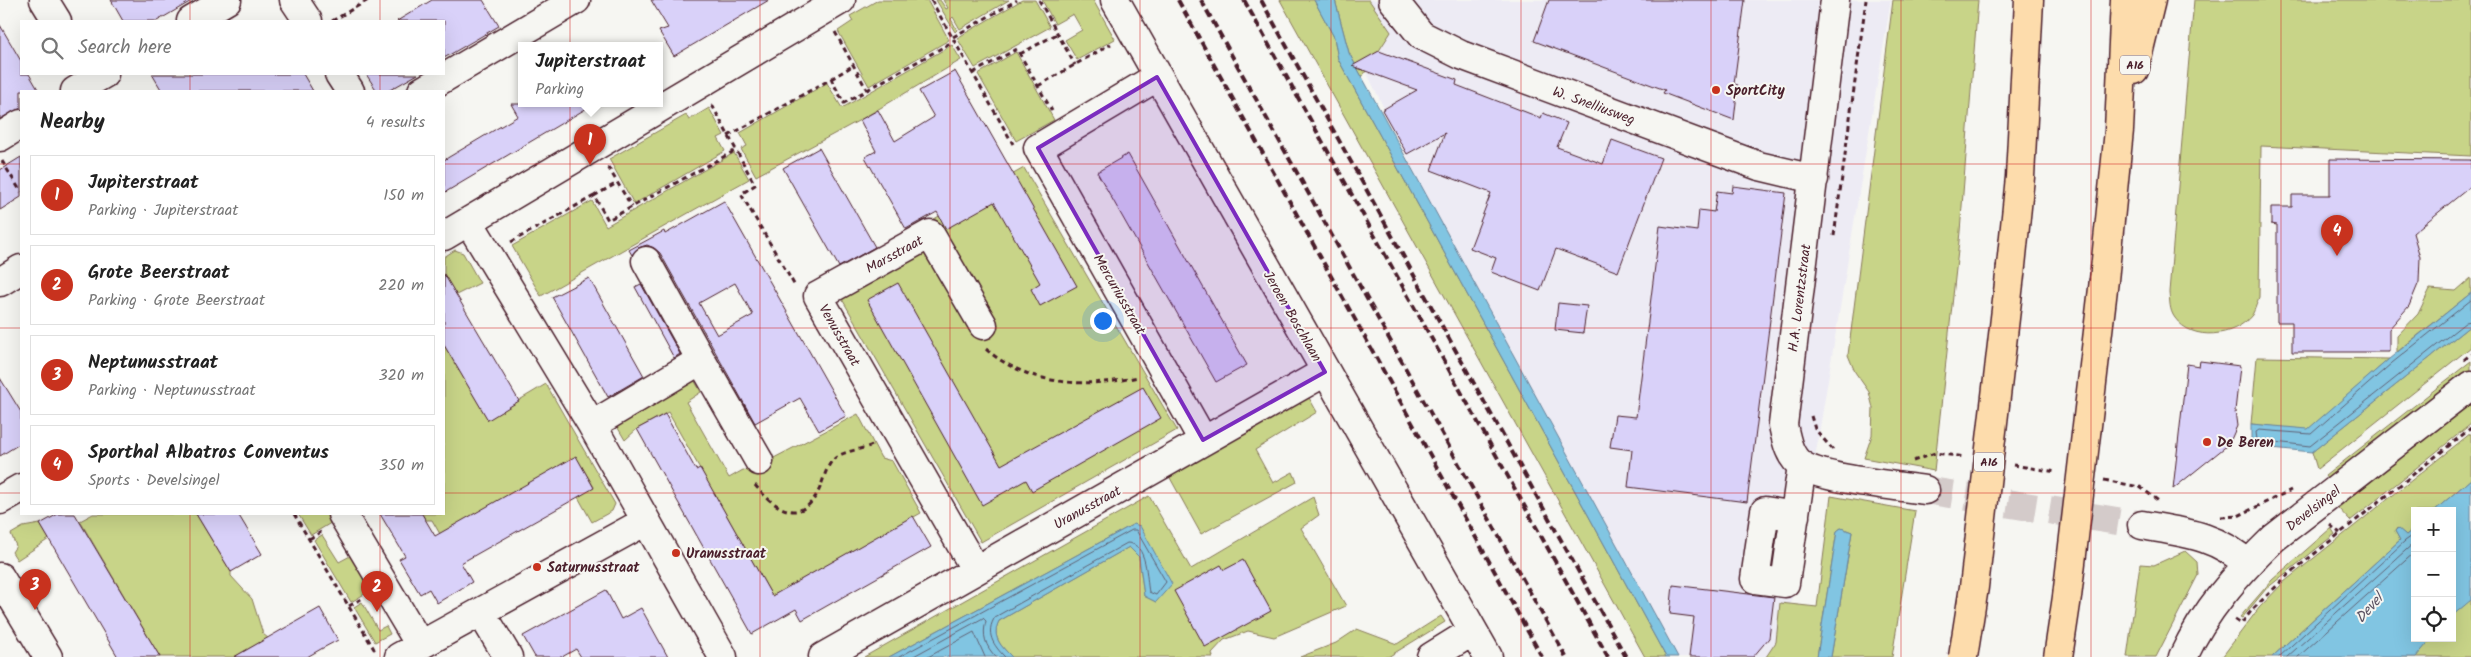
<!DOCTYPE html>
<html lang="en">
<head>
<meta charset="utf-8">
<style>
	:root { --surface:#fff; --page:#f2f2f2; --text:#222; --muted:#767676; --line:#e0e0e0; --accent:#c8321e }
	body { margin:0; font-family:Kalam,sans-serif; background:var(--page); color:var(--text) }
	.controls { position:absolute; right:15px; bottom:15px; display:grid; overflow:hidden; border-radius:0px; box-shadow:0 5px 20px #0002 }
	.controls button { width:45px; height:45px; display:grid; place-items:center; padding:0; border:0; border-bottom:1px solid var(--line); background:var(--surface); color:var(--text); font:25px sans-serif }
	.you { position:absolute; left:1102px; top:320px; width:18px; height:18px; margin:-12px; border:4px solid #fff; border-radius:50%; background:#1a73e8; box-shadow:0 0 0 8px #1a73e833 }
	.badge { display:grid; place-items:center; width:32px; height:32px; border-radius:50%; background:var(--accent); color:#fff; font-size:16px; font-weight:700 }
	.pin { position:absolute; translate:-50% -41px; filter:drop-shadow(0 1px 2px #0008) }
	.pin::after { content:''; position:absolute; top:26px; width:18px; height:15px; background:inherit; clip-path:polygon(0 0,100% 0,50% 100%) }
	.popup { position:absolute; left:518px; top:42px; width:145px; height:65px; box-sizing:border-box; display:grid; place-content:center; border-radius:0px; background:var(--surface); filter:drop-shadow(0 1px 4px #0005); font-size:16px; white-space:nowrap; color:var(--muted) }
	.popup b { font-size:19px; color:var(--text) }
	.popup::after { content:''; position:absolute; left:50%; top:100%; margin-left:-10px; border:10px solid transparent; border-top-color:var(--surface) }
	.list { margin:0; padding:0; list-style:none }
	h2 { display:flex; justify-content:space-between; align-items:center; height:65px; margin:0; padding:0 20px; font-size:21px }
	h2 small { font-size:16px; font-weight:400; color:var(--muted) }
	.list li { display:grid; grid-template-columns:32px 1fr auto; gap:15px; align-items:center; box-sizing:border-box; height:80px; margin:0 10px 10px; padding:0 10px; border:1px solid var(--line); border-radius:0px }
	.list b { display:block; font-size:19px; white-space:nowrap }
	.list p { margin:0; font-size:16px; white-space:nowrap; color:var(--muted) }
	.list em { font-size:16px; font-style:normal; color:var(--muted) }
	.icon { flex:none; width:28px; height:28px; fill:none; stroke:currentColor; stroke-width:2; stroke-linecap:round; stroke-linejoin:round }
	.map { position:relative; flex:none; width:2471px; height:657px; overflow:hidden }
	.search { position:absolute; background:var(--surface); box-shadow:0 5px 20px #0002; left:20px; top:20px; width:425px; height:55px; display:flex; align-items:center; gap:12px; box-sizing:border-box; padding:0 18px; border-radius:0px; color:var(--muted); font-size:19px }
	.panel { position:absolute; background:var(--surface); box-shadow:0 5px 20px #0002; left:20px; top:90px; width:425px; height:425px; border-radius:0px }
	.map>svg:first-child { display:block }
</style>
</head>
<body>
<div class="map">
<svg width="2471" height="657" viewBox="0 0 2471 657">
	<rect width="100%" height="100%" fill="#f6f6f2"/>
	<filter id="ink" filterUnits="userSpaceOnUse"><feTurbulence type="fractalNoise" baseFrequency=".02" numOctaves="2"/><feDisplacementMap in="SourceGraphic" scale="10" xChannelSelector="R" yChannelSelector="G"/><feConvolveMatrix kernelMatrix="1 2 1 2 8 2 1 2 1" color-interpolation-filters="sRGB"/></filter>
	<g filter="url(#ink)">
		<path fill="#edebf4" d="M1332 0H1891L1782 657H1647Z"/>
		<path fill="#c8d488" stroke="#897a5a" d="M878 0H927L949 40 869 86 838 31 853 21 850 16Z
			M936 0H940L946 9 948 8 943 0H1009L960 29 953 17 951 19 957 30 955 32Z
			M1022 0H1035L1050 27 975 68 957 38Z
			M1042 0H1093L1115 39 1077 60 1065 40 1082 30 1073 14 1055 24Z
			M1280 0H1314L1334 37 1338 59 1666 657H1645Z
			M1335 0H1369L1391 32 1362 77 1349 53Z
			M1893 0H1978L1960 232 1934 471 1864 458 1872 435 1873 408 1869 392 1855 372 1848 355Z
			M2194 0H2471V156L2261 146 2259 297C2257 302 2255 310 2252 315 2235 337 2192 342 2175 318 2169 310 2170 301 2169 292Z
			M952 45 961 60 860 120 756 176 741 149 747 146 740 133 827 83 842 108Z
			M1016 52 1054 120 1016 141 978 74Z
			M709 108 724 135 718 138 725 151 634 204 609 159 686 115 689 120Z
			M734 153 749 179 541 296 512 246 592 201 606 226Z
			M1024 168 1177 430 981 542 830 278Z
			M455 250 463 253 480 283 456 295 449 283 444 286V257Z
			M2471 278V293L2397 352V336L2418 314 2430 289 2456 291Z
			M2471 325V347L2317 469 2312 452Z
			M444 345 488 419 546 384 615 504 612 511 592 522 578 497 594 487 576 457 440 534 432 520H426L422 514H444Z
			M2257 357 2389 359 2308 430 2251 424Z
			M2471 361V370L2385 438 2327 479 2325 476Z
			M693 378 701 392 686 402 729 478 743 470 749 471 858 414 881 458 892 461 921 513 772 596 668 412 637 429 625 440 615 423Z
			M1308 396 1317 412 1255 450 1273 483 1293 472 1297 482 1201 534 1169 476Z
			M2471 402V424L2350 521 2338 508Z
			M2471 433V479L2434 511H2415V528L2406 535 2397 528 2395 531 2400 540 2272 657H2222L2259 608 2284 582Z
			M1149 496 1191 569 1313 497 1319 515 1301 528 1346 606 1274 637 1248 631 1224 640 1212 653 1213 657H1012C1001 646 991 637 999 621L1129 547 1139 557 1144 596 1156 602 1134 524 889 657H864Z
			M1831 496 1915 511 1892 657H1831L1852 532 1841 528 1837 531 1817 657H1766L1776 642 1780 603 1817 607Z
			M93 514H196L231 572V576L252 599 263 634 268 638 234 657H160L80 521Z
			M298 514H329L334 521 311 535Z
			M40 524 49 539 17 560 12 552 16 546 11 534 23 527Z
			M2331 528 2335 534 2266 589 2242 618 2240 617 2272 580Z
			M322 535 339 562 352 555 373 589 351 602 314 540Z
			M2185 551 2197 562 2198 575 2156 657H2127L2140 564 2154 565Z
			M2471 588V657H2401L2416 638H2452V601Z
			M362 602 378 630 386 626 390 634 375 642 354 607Z
			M1441 616 1445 622 1388 657H1300L1336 643 1357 629 1397 644Z"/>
		<path fill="#81c5e2" stroke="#6b8399" d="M1314 0H1335L1349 53 1678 657H1666L1338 59 1334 37Z
			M2471 293V325L2312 452 2251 446V424L2308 429 2389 359Z
			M2471 479V600L2452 616V511H2434Z
			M1134 524 1140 526 1172 584 1156 602 1144 596 1139 557 1129 547 999 621C991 637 1001 646 1012 657H889Z
			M1841 528 1852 532 1831 657H1817L1837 531Z
			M2398 528 2406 535 2415 528V638H2432L2416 657H2272L2400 540 2395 531Z"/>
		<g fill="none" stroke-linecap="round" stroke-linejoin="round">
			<path stroke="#606174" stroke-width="1" d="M2471 300 2392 363 2311 434 2259 430 2256 432 2257 440 2310 446 2466 322 2471 321
				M899 657 1132 530H1136L1166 582 1156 595 1149 592C1146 578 1148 543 1127 543L995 617C985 633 993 645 1005 657
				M912 657 983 618 986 621C982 635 985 646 996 657
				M928 657 974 632 985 657
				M2279 657 2405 541 2415 534
				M2287 657 2415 542
				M2298 657 2415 552"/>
		</g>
		<path fill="#d9d1f9" stroke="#4a1f2b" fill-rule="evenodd" d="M111 0H193L157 21H123Z
			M432 0H483L499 26 444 58V21H397Z
			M651 0H769L674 56 659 31 668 28Z
			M1549 0H1745L1734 84 1738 85 1734 120 1663 93 1665 90 1534 41Z
			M0 25 21 61V74H29L39 91H21V108L0 119Z
			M1379 51 1457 80 1456 85 1541 118 1543 113 1567 123 1557 147 1603 164 1612 140 1661 158 1618 272 1556 249 1540 291 1491 272 1496 258 1470 248 1491 193 1431 170 1445 133 1407 154 1382 110 1417 90 1352 66Z
			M955 71 1077 286 1040 306 1031 289 1040 283 994 202 946 229 937 212 906 229 865 157 876 151 860 120 878 110 895 141 934 117 919 91Z
			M152 74H303L313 91H162Z
			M366 74H418L388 91H377Z
			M511 104H594L444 193V160L518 116Z
			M819 148 875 247 839 267 783 168Z
			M1128 154 1247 365 1216 382 1097 172Z
			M21 157V197L0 210V170Z
			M2330 159 2471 160V186L2413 233 2420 257 2419 282 2409 306 2389 329V352H2292V322H2277V225L2271 224V207H2292V195H2330Z
			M1733 186 1786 193 1747 502 1628 487 1632 450 1610 447 1615 415 1636 417 1660 226 1697 231 1699 210 1714 212 1717 191 1732 193Z
			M724 201 846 416 819 431 800 398 755 423 660 253 654 248 647 245 638 248 632 255 629 250 664 231 665 234ZM735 283 753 315 717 335 699 303Z
			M444 274 519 401 488 420 444 345Z
			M589 278 644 376 608 397 552 297Z
			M898 283 1001 465 1143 387 1161 418 1032 491 1026 480 982 505 867 300Z
			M641 284 680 354 674 358 635 287Z
			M1558 303 1587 306 1583 333 1555 330Z
			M2200 361 2240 366 2235 411 2237 426 2229 444 2173 489 2187 364 2199 366Z
			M0 378 21 412V443L0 456Z
			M665 414 696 470 700 468 772 596 913 516 931 547 802 620 796 609 752 634 637 429Z
			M576 456 594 488 461 563 472 582 437 603 429 589 420 594 399 559 405 556 380 514H422L435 536Z
			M58 514H75L160 657H118L40 524Z
			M196 514H238L262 554 231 572Z
			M1243 560 1271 611 1205 647 1174 591 1221 565 1224 570Z
			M1673 585 1774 597 1769 638 1753 657H1689L1694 617 1670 614Z
			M606 590 621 619 641 608 668 657H581L576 649 562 657H535L523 636Z
			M320 608 338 640 321 649 307 657H234Z"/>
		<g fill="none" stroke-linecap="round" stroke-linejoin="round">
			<path stroke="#d4cbca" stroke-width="28" stroke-dasharray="28 14" stroke-linecap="butt" d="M1925 490 2142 525"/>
			<g stroke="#4a1f2b" stroke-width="31">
				<path id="minor" d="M44 0 57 21
					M294 0 308 21
					M1115 0 1488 657
					M1393 0 1421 35 1461 55 1759 166 1814 179
					M1835 0 1783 425C1786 439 1789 458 1803 466 1828 480 1894 485 1925 490
					M191 21 227 0
					M339 74 350 91
					M1157 77 1038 148 1203 440
					M75 91 104 74
					M422 91 576 0
					M0 137 21 124
					M469 222 592 425 723 657
					M444 236 841 0
					M646 261 701 360
					M0 282 21 269
					M592 425 701 360 759 461
					M0 500 21 488
					M342 514 420 645
					M1795 516 1765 511 1755 579 1785 583 1802 465
					M2142 525C2181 532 2218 535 2247 564
					M975 569 818 296 930 234 983 325
					M0 577 48 657
					M481 612 508 657
					M399 657 646 521
					M823 657 1325 372
					M1431 657 1473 631
					M2183 657C2205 610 2237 574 2274 538L2471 385"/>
			</g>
			<g stroke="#4a1f2b" stroke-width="31">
				<path id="highway" d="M2134 70 2151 0
					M2011 266 2020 177 2029 0
					M2104 280 2119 130 2125 0"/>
			</g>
			<path stroke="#4a1f2b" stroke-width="3" stroke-dasharray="5 4" stroke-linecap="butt" d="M931 0 1013 144
				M1039 0 1075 65
				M332 21 368 0
				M835 32 867 90
				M953 37 1017 0
				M1020 54 1057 34
				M973 73 1017 49 1052 111
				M831 79 854 65
				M1038 86 1111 44
				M712 105 755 185 741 194 795 286
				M728 136 831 79 844 103 954 41
				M2 161 21 192
				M608 167 632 207
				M594 196 617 183
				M1834 236 1866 0
				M511 242 594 196 608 220 736 150
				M986 349C1028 386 1086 388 1138 377
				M2464 360 2471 354
				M1811 416 1815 429 1833 450
				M1913 461 1935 453 1965 457
				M2013 465 2056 472
				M2104 480 2140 487 2160 502
				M755 485C773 507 800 527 818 492 823 483 825 469 832 461 843 449 862 451 874 444
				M294 514 374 649 376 647
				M2221 517 2238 516 2291 490
				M2330 525 2340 533
				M309 539 323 531
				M349 606 363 598
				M2235 620 2241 624 2252 610 2288 575 2471 428"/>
			<use href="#minor" stroke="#f6f6f2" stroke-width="28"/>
			<use href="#highway" stroke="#fddcac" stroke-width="28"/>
			<path stroke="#4a1f2b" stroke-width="4" stroke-dasharray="8 4" stroke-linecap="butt" d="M1178 0 1542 657
				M1201 0 1566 657
				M1244 0 1608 657
				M1261 0 1626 657"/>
			<g stroke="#4a1f2b" stroke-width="31" stroke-linecap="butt">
				<path id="highway-bridge" d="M1963 657 1974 587 2011 266
					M2058 657 2067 597 2104 280"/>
			</g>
			<use href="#highway-bridge" stroke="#fddcac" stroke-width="28"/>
		</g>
	</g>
	<path fill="#7b2cbf" fill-opacity="0.2" stroke="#7b2cbf" stroke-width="4" stroke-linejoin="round" d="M1157 77 1325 372 1203 440 1038 148Z"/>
	<path fill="none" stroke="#d62828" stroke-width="1" stroke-opacity="0.55" d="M190 0V21M380 0V21M570 0V657M760 0V657M950 0V657M1140 0V657M1331 0V657M1521 0V657M1711 0V657M1901 0V657M2091 0V657M2281 0V657M190 74V91M380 74V91M0 164H21M444 164H2471M0 328H21M444 328H2471M0 493H21M444 493H2471M190 514V657M380 514V657"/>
	<g fill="#c8321e" stroke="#f6f6f2" stroke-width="2">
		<circle cx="1716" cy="90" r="5"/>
		<circle cx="2207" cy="442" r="5"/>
		<circle cx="676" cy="553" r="5"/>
		<circle cx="537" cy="567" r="5"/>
	</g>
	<g text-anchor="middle" stroke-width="4" stroke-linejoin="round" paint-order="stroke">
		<g fill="#f6f6f2" stroke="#7e6067" stroke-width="1">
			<rect x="2120" y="55.5" width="30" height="19" rx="4"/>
			<rect x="1974" y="452.5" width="30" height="19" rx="4"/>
		</g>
		<g font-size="12" font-weight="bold" fill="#4a1f2b">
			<text x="2135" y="69">A16</text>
			<text x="1989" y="466">A16</text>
		</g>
		<g font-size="14" font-weight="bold" fill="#4a1f2b" stroke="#f6f6f2" text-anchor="start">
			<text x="1726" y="95">SportCity</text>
			<text x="2217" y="447">De Beren</text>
			<text x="686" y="558">Uranusstraat</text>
			<text x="547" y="572">Saturnusstraat</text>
		</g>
		<g font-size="14" fill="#4a1f2b" stroke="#f6f6f2">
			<text transform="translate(1594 105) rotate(20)" y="5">W. Snelliusweg</text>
			<text transform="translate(894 254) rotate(-29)" y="5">Marsstraat</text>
			<text transform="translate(1120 294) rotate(60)" y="5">Mercuriusstraat</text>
			<text transform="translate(1799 298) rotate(-83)" y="5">H.A. Lorentzstraat</text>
			<text transform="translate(1293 316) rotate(60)" y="5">Jeroen Boschlaan</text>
			<text transform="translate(840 335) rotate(60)" y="5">Venusstraat</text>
			<text transform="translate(1087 507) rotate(-29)" y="5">Uranusstraat</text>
			<text transform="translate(2313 508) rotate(-38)" y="5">Develsingel</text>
		</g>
		<g font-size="15" font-style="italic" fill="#5a5162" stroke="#f6f6f2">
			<text transform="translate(2369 608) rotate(-48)" y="5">Devel</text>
		</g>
	</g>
</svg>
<div class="controls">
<button>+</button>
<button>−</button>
<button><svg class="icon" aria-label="locate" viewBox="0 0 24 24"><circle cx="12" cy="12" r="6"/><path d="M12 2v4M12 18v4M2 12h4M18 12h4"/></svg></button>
</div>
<div class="you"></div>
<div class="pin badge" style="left:590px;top:165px">1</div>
<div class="popup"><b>Jupiterstraat</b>Parking</div>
<div class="pin badge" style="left:377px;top:612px">2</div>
<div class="pin badge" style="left:35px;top:610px">3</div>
<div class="pin badge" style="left:2337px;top:256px">4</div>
<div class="search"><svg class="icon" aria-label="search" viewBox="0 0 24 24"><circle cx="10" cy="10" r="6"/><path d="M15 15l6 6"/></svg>Search here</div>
<section class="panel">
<h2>Nearby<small>4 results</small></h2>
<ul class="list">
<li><span class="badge">1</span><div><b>Jupiterstraat</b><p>Parking · Jupiterstraat</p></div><em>150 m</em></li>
<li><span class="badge">2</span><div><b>Grote Beerstraat</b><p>Parking · Grote Beerstraat</p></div><em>220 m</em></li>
<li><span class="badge">3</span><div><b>Neptunusstraat</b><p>Parking · Neptunusstraat</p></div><em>320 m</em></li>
<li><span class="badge">4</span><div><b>Sporthal Albatros Conventus</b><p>Sports · Develsingel</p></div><em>350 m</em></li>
</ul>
</section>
</div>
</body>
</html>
